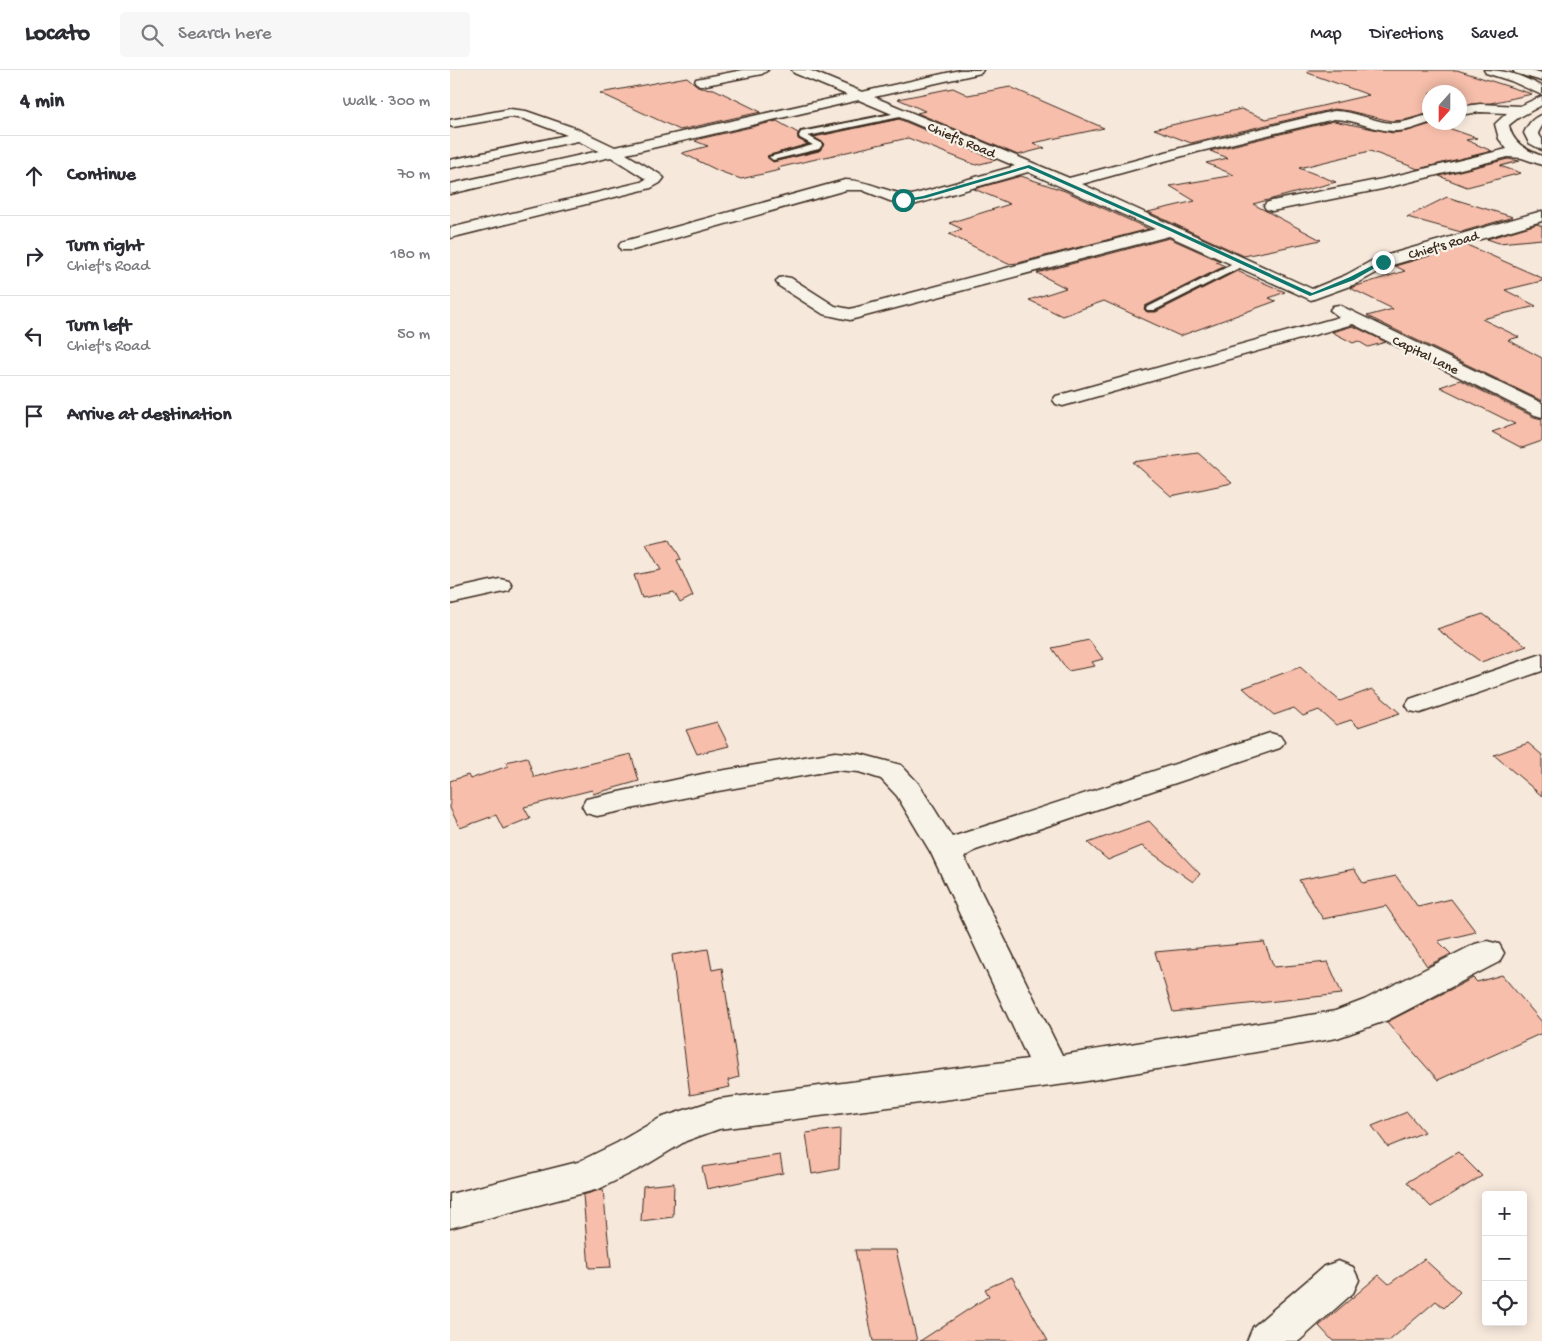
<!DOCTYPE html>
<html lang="en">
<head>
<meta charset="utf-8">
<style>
	:root { --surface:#fff; --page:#f7f7f7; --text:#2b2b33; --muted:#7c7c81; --line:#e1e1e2 }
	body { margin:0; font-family:"Gochi Hand",sans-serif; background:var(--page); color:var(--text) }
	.controls { position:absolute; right:15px; bottom:15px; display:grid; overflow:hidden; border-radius:5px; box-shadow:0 2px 12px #0003 }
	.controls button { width:45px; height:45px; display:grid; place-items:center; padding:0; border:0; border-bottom:1px solid var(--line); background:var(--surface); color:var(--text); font:25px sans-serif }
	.compass { position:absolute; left:972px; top:15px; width:45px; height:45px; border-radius:50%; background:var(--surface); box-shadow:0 2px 12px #0003; rotate:201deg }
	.stop { position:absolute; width:15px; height:15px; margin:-11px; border:4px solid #0f766e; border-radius:50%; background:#fff }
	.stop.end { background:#0f766e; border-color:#fff; box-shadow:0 1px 5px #0008 }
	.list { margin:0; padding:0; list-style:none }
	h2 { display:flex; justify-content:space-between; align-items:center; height:65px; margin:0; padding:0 20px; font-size:21px }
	h2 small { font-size:16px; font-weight:400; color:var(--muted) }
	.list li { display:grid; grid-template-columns:32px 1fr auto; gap:15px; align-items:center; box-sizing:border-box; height:80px; padding:0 20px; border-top:1px solid var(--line) }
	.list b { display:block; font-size:19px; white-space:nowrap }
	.list p { margin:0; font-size:16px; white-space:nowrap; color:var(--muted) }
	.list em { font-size:16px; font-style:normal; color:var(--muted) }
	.icon { flex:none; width:28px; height:28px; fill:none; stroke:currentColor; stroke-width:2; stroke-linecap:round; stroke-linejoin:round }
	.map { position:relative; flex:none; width:1092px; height:1271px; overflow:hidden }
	header { display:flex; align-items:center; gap:30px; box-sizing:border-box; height:70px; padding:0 25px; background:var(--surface); border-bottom:1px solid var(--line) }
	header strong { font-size:24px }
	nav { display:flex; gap:28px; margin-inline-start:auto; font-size:18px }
	.search { width:350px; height:45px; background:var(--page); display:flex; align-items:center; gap:12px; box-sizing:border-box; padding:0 18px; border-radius:5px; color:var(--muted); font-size:19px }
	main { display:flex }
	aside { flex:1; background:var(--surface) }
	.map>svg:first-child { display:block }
</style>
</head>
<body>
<header>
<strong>Locato</strong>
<div class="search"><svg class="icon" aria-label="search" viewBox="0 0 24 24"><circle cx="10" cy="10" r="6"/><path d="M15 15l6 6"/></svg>Search here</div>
<nav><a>Map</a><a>Directions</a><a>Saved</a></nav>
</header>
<main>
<aside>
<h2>4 min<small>Walk · 300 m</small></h2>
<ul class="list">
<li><svg class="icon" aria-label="ahead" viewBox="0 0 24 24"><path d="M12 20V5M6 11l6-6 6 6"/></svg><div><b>Continue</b></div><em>70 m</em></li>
<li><svg class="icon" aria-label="right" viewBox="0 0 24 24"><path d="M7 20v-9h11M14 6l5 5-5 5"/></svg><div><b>Turn right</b><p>Chief's Road</p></div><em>180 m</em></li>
<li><svg class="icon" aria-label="left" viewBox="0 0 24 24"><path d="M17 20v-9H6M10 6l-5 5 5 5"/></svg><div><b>Turn left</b><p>Chief's Road</p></div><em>50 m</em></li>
<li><svg class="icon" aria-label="arrive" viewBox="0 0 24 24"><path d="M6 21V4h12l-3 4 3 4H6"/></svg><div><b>Arrive at destination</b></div></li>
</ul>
</aside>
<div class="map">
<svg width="1092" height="1271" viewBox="0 0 1092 1271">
	<rect width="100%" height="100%" fill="#f7e8dc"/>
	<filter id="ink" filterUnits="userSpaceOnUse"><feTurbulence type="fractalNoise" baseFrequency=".02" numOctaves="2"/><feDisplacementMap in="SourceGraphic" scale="10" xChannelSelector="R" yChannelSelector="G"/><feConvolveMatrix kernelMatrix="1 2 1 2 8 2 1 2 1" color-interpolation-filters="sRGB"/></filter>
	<g filter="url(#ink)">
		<path fill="#f6beab" stroke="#3b2a1e" d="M858 0H1007L1082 24 1041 33 1010 35V22H980V43L955 50 941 51 899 41 884 39 741 73 704 59 791 39 816 49 919 25 858 3Z
			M237 7 250 18 264 19 311 42 230 60 150 23Z
			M560 17 654 58 583 73 595 78 568 85 467 43 475 41 448 29 503 18 518 25Z
			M449 49 546 90 526 95 458 68 327 98 330 100 291 109 269 101 232 83 258 76 245 71 249 69 327 51 348 63V69L358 74 317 86 323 92 369 81 374 74 364 67Z
			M884 51 943 63 958 61 984 53 1027 68 1016 70 1042 81 968 99 920 81 849 98 886 112 803 134 871 170 794 186 698 142 745 131 720 116 784 105 756 93 778 88 760 81Z
			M1058 89 1070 91 1050 96 1071 103 1017 117 989 106Z
			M571 106 615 121 699 159 568 193 558 194 499 164 512 159 499 153 560 134 524 119Z
			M997 127 1063 147 1011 162 957 147Z
			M1087 154 1092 156V169L1049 173 1037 169Z
			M719 168 770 191 766 192 775 196 695 236 694 239 697 242H706L787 201 835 222 819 228 826 231 730 266 654 231 612 246 579 230 616 218 587 203Z
			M1017 175 1092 208V211L1055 220 1086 236 1032 249 1069 267 1058 270 1092 288V331L917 246 943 239 900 218 955 201 945 196Z
			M903 256 936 272 918 277 908 271 903 273 882 262Z
			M1010 310 1084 347 1092 349V371L1072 378 1042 362 1065 354 990 317Z
			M748 383 782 413 721 426 683 392Z
			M220 469 231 489 227 490 243 526 230 533 224 522 192 528 184 505 211 500 196 474Z
			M1033 544 1077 576 1031 592 987 559Z
			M639 570 653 589 642 592 645 596 618 601 602 578Z
			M850 597 890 631 922 619 950 643 908 657 901 650 886 655 869 640 853 646 844 638 824 645 793 618Z
			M267 652 279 676 247 684 236 660Z
			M1078 673 1092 685V726L1044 685Z
			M181 684 189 711 143 724 142 720 74 737 80 748 53 759 46 745 10 758 0 738V711L18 705 20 709 58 696 56 692 77 687 84 707Z
			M699 751 750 804 743 812 692 776 658 790 638 773Z
			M904 799 913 813 946 806 968 837 1001 829 1026 862 988 871 1001 884 977 896 936 836 873 849 849 810Z
			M814 872 824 897 878 892 892 924 723 942 705 882Z
			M258 879 262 900 272 898 289 1007 278 1010 280 1017 240 1025 222 885Z
			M1052 905 1092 952V963L988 1010 937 952 1023 908 1027 912Z
			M957 1042 974 1062 938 1077 922 1056Z
			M390 1059 389 1099 362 1104 356 1063Z
			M1008 1082 1032 1106 981 1137 957 1112Z
			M330 1085 333 1103 257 1119 252 1097Z
			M224 1113 223 1147 191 1151 193 1116Z
			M153 1119 161 1197 139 1198 133 1125Z
			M405 1180H446L467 1271H423Z
			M974 1189 1010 1222 994 1238 986 1231 939 1271H883L869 1256 929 1205 939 1214Z
			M562 1207 598 1271H470L539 1226 535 1219Z"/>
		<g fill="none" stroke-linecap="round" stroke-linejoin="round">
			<g stroke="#3b2a1e" stroke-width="4">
				<path id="service" d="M452 42 456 44 455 46 358 66 371 73 372 75 369 79 323 90 319 87 363 75 350 68 349 66 351 62Z
					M791 190 795 191V195L705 240H697L696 238Z"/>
			</g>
			<g stroke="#3b2a1e" stroke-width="3">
				<path id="minor" d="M293 0H318L312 4 251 16 245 12 246 9Z
					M342 0H359L412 22 510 0H533L531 3 424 27 619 108 738 76 884 41C904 41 921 51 941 53 954 54 967 47 979 45V52H982C969 56 956 62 943 61 922 60 905 49 884 49L747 82 632 114 862 219 896 205 927 188 1092 141V151L939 196 908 213 861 230 719 166 400 250 373 244 329 216 326 212 329 208 335 207 341 208 385 236 400 239 705 159 578 102 463 135 440 131 412 120H396L183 180H171L169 176 171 172 395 110C419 110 439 124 462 125L565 96 409 30 176 84 211 105 214 108 210 113 201 118 0 168V158L191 112 196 109 161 87 0 124V114L149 81 128 71 0 98V90L117 65 74 49 60 47 3 57 0 56V50L60 39 76 41 125 58 165 77 397 25 344 3Z
					M1034 0C1058 0 1071 6 1092 16V25L1061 11 1036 3Z
					M1092 26V35L1068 48 1059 55C1062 73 1076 80 1092 86V95L1072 88 1058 87 932 119 822 141 816 139 814 136 816 133 822 131 932 109 1057 79 1049 69 1045 54 1057 43 1030 42 1009 45V37L1030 34 1070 36Z
					M889 235 1092 333V347L1085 345 903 254 620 334 613 336 606 334 603 330 606 326 889 247 880 240 883 236Z
					M50 509 59 511 62 516 59 521 0 534V520Z
					M1092 584V601L970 643 960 641 956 635 960 629Z
					M820 663 830 666 834 672 830 678 526 780 514 787 612 985 885 941 914 930 1025 874 1037 871 1049 874 1054 883 1049 892 938 950 887 968 631 1012 269 1059 236 1071 193 1097 149 1119 0 1158V1124L128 1092 167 1073 210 1048 269 1029 578 989 481 783 447 726 431 709 409 702 385 700 257 723 147 746 136 743 132 736 136 729 257 703 385 682 410 684 451 695 468 713 502 767Z
					M888 1191 903 1197 909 1210 903 1223 849 1271H797L803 1257 873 1197Z"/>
			</g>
			<g stroke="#3b2a1e" stroke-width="3">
				<path id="trunk" d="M1063 0H1082L1092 3V11L1065 3Z
					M1092 45V56L1088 63 1092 69V80L1079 73 1074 63C1078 54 1083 47 1092 45Z"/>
			</g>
			<use href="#service" fill="#f7f3e8" fill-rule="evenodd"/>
			<use href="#minor" fill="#f7f3e8" fill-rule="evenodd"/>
			<use href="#trunk" fill="#f7f3e8" fill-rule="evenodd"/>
		</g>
	</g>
	<path fill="#0f766e" d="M579 95 723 159 862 223 900 207 931 191 935 192 904 210 860 226 720 161 578 98 476 128 453 132 450 130 473 126Z"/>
	<g text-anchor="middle" stroke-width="4.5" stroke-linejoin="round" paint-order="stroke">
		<g font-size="14" fill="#3b2a1e" stroke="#f7f3e8">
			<text transform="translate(512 69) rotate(23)" y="5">Chief's Road</text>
			<text transform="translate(993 174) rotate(-16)" y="5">Chief's Road</text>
			<text transform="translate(976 284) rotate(26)" y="5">Capital Lane</text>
		</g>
	</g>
</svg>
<div class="controls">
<button>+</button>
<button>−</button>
<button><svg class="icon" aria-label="locate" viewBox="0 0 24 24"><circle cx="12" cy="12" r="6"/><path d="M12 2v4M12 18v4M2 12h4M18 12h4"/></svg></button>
</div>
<svg class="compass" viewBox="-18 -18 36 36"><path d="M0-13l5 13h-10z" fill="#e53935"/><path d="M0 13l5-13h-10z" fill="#7c7c81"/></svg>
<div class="stop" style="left:453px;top:130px"></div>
<div class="stop end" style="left:933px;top:192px"></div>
</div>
</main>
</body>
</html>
